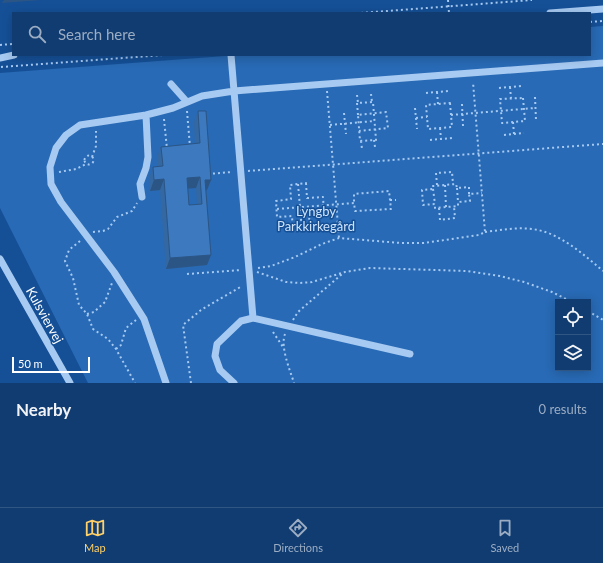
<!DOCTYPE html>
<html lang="en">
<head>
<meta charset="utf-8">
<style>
	:root { --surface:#103c71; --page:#1e4779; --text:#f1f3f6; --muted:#9cadc3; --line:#305684; --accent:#ffd168 }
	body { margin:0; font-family:Lato,sans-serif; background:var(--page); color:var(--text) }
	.controls { position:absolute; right:12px; bottom:12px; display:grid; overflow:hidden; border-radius:0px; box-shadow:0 2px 10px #0003 }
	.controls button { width:36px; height:36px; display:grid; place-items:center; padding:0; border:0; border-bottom:1px solid var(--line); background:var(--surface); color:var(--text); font:20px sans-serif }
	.scale { position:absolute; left:12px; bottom:10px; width:78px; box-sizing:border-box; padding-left:4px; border:2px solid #fff; border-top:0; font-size:11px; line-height:14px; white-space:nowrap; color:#fff; -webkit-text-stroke:3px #155097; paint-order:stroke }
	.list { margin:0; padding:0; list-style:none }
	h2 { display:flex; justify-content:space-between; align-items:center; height:52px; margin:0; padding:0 16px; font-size:17px }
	h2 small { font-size:13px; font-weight:400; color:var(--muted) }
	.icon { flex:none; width:22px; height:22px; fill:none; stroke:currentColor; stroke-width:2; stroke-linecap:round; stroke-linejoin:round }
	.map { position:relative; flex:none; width:603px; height:383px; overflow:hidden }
	.search { position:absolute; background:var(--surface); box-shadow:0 2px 10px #0003; left:12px; right:12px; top:12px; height:44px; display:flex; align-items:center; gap:10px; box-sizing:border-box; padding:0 14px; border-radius:0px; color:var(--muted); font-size:15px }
	.sheet { height:124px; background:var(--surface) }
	nav { display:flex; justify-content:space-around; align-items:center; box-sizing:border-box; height:56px; border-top:1px solid var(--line); background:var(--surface); font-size:11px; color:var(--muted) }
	nav a { display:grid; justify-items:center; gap:2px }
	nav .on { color:var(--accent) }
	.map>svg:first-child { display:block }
</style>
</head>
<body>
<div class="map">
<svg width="603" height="383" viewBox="0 0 603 383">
	<rect width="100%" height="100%" fill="#155097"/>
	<path fill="#286ab5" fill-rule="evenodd" d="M603 26V383H88L0 208V73L238 55H590V27ZM558 302H588V368H558Z"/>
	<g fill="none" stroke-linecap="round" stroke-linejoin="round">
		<path stroke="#a7caf2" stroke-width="2" stroke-dasharray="2 3" stroke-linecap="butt" d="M448 0 449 13
			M361 13 532 0
			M590 22 603 21
			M0 45 13 44
			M1 67 163 55
			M510 87 511 98
			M499 88 521 86
			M327 91 339 238
			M437 92 438 104
			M426 93 448 91
			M371 94 372 102
			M357 95 358 103
			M535 97 536 120
			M523 98 525 121 502 123 500 99Z
			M450 103 452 127 428 129 426 105Z
			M462 104 463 126
			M415 108 417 129
			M187 111 190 147
			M344 113 346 134
			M358 115 357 103 373 102C374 115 375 127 376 140L360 141 358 115 386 112 388 128 359 131
			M451 115 535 108
			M416 118 427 117
			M164 119 167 149
			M513 122 514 134
			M330 125 374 121
			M440 128 441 139
			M504 135 524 133
			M374 140 375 147
			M430 140 452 138
			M361 141 362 149
			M84.5 160a4.5 4.5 0 1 1 9 0a4.5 4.5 0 1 1-9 0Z
			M92 157 96 146V131
			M248 171 603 144
			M59 172 76 169 86 164
			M208 174 232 172
			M306 183 307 198 323 197 324 213 309 215 310 230 293 231 292 216 277 217 276 201 291 199 290 185Z
			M298 184 302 230
			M437 185 436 173 452 172 453 184
			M445 185 446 207
			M457 188 458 202
			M433 189 435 204
			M469 194V187L457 188 456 184 433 186V189L422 190 423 205 435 204V208L458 206V202L470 201 469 194 482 193
			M390 200H396
			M439 208 440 220 455 218 454 206
			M277 209 354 203 355 211 391 209 389 191 354 194V203
			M93 232 103 231 108 229 117 217 132 211 137 203
			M485 232C501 230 516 227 532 229 559 232 583 254 603 271
			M80 241 69 250 65 261 73 278 79 305 87 314 93 329 108 339 116 349 135 383
			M258 268 271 266 295 257 322 244 339 238 401 243H424L479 235 485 232 473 82
			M257 272 286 282 300 283 312 282 345 272 370 268 467 271 500 276 524 282 552 292 572 302
			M187 274 241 270
			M588 311 603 320
			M87 314 94 312 105 302 112 283
			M293 320 298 312 342 274
			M273 332 283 347
			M285 334C280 347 290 370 294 383
			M116 349 121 345 126 328 136 320
			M191 383 183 325 201 310 242 286"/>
		<path stroke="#a7caf2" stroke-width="7" d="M550 13 603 9
			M231 55 253 318
			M0 58 14 55
			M171 84 187 102
			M142 197 140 184 146 168 148 157 146 115
			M0 259 70 383
			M166 383 144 319 114 272 61 202 51 184 50 167 56 148 66 135 80 125 146 115 173 108 202 96 234 91 603 63
			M234 383 220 370 215 356 217 344 241 321 253 318 410 354"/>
	</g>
	<path fill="#3468a3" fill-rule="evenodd" d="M198 111 211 180 207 190 206 191 211 255 207 265 166 269 160 190 150 191 149 178 153 167H158L157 157 161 147 195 144 194 122ZM188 188H196L197 204 189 205Z"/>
	<path fill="#2b5585" d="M4 0H41L2 3Z
		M200 177 196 188 183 189 187 178Z
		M164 179 160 190 150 191 154 180Z
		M205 180H211L207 190 201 191Z
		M211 255 207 265 166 269 170 258Z"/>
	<path fill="#3d79be" stroke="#2b5585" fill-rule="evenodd" d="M198 111H206L211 180H205L211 255 170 258 164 179 154 180 153 167 163 166 161 147 200 143ZM200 177 202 204 189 205 187 178Z"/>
	<g text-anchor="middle" stroke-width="3" stroke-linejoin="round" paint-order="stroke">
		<g font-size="13" fill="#cee4fc" stroke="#155097">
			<text x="316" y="216">Lyngby<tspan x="316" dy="15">Parkkirkegård</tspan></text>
		</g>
		<g font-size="13" fill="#fff" stroke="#155097">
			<text transform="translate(45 315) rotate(61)" y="5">Kulsviervej</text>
		</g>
	</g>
</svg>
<div class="controls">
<button><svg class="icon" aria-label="locate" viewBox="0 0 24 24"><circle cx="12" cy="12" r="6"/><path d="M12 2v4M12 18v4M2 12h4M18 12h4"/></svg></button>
<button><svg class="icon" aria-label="layers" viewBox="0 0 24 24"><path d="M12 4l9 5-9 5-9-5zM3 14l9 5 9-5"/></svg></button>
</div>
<div class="scale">50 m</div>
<div class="search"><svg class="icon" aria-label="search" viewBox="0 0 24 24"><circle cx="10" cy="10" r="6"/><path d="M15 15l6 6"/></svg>Search here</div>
</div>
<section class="sheet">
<h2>Nearby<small>0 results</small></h2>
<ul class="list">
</ul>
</section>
<nav>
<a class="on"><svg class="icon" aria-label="map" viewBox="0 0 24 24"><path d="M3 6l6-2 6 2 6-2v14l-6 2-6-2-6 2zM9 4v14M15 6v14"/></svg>Map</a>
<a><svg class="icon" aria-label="directions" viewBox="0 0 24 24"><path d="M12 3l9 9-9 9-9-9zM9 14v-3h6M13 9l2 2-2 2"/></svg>Directions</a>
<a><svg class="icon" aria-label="saved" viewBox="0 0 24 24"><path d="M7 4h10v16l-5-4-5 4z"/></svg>Saved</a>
</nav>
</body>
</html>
